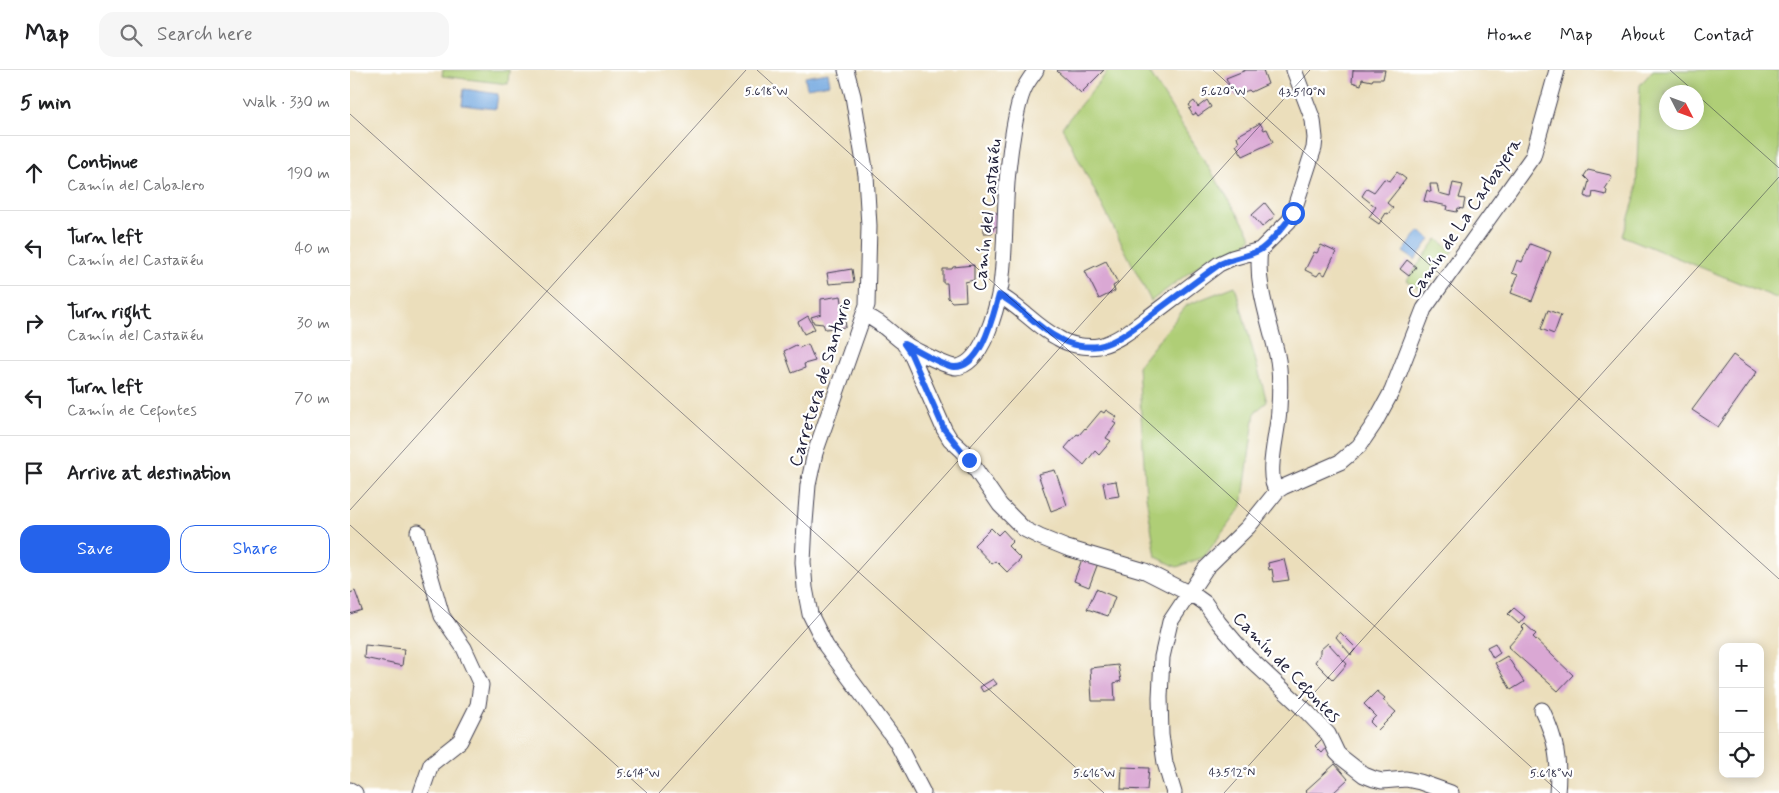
<!DOCTYPE html>
<html lang="en">
<head>
<meta charset="utf-8">
<style>
	:root { --surface:#fff; --page:#f6f6f6; --text:#202124; --muted:#757577; --line:#e0e0e0; --accent:#2563eb }
	body { margin:0; font-family:Mynerve,sans-serif; background:var(--page); color:var(--text) }
	.controls { position:absolute; right:15px; bottom:15px; display:grid; overflow:hidden; border-radius:10px; box-shadow:0 2px 12px #0003 }
	.controls button { width:45px; height:45px; display:grid; place-items:center; padding:0; border:0; border-bottom:1px solid var(--line); background:var(--surface); color:var(--text); font:25px sans-serif }
	.compass { position:absolute; left:1309px; top:15px; width:45px; height:45px; border-radius:50%; background:var(--surface); box-shadow:0 2px 12px #0003; rotate:132deg }
	.stop { position:absolute; width:15px; height:15px; margin:-11px; border:4px solid #2563eb; border-radius:50%; background:#fff }
	.stop.end { background:#2563eb; border-color:#fff; box-shadow:0 1px 5px #0008 }
	.list { margin:0; padding:0; list-style:none }
	h2 { display:flex; justify-content:space-between; align-items:center; height:65px; margin:0; padding:0 20px; font-size:21px }
	h2 small { font-size:16px; font-weight:400; color:var(--muted) }
	.list li { display:grid; grid-template-columns:32px 1fr auto; gap:15px; align-items:center; box-sizing:border-box; height:75px; padding:0 20px; border-top:1px solid var(--line) }
	.list b { display:block; font-size:19px; white-space:nowrap }
	.list p { margin:0; font-size:16px; white-space:nowrap; color:var(--muted) }
	.list em { font-size:16px; font-style:normal; color:var(--muted) }
	.actions { display:flex; gap:10px; padding:15px 20px }
	.actions a { flex:1; padding:11px 0; border:1px solid var(--accent); border-radius:15px; text-align:center; font-size:18px; color:var(--accent) }
	.actions .main { background:var(--accent); color:#fff }
	.icon { flex:none; width:28px; height:28px; fill:none; stroke:currentColor; stroke-width:2; stroke-linecap:round; stroke-linejoin:round }
	.map { position:relative; flex:none; width:1429px; height:723px; overflow:hidden }
	header { display:flex; align-items:center; gap:30px; box-sizing:border-box; height:70px; padding:0 25px; background:var(--surface); border-bottom:1px solid var(--line) }
	header strong { font-size:24px }
	nav { display:flex; gap:28px; margin-inline-start:auto; font-size:18px }
	.search { width:350px; height:45px; background:var(--page); display:flex; align-items:center; gap:12px; box-sizing:border-box; padding:0 18px; border-radius:15px; color:var(--muted); font-size:19px }
	main { display:flex }
	aside { flex:1; background:var(--surface) }
	.map>svg:first-child { display:block }
</style>
</head>
<body>
<header>
<strong>Map</strong>
<div class="search"><svg class="icon" aria-label="search" viewBox="0 0 24 24"><circle cx="10" cy="10" r="6"/><path d="M15 15l6 6"/></svg>Search here</div>
<nav><a>Home</a><a>Map</a><a>About</a><a>Contact</a></nav>
</header>
<main>
<aside>
<h2>5 min<small>Walk · 330 m</small></h2>
<ul class="list">
<li><svg class="icon" aria-label="ahead" viewBox="0 0 24 24"><path d="M12 20V5M6 11l6-6 6 6"/></svg><div><b>Continue</b><p>Camín del Cabalero</p></div><em>190 m</em></li>
<li><svg class="icon" aria-label="left" viewBox="0 0 24 24"><path d="M17 20v-9H6M10 6l-5 5 5 5"/></svg><div><b>Turn left</b><p>Camín del Castañéu</p></div><em>40 m</em></li>
<li><svg class="icon" aria-label="right" viewBox="0 0 24 24"><path d="M7 20v-9h11M14 6l5 5-5 5"/></svg><div><b>Turn right</b><p>Camín del Castañéu</p></div><em>30 m</em></li>
<li><svg class="icon" aria-label="left" viewBox="0 0 24 24"><path d="M17 20v-9H6M10 6l-5 5 5 5"/></svg><div><b>Turn left</b><p>Camín de Cefontes</p></div><em>70 m</em></li>
<li><svg class="icon" aria-label="arrive" viewBox="0 0 24 24"><path d="M6 21V4h12l-3 4 3 4H6"/></svg><div><b>Arrive at destination</b></div></li>
</ul>
<div class="actions"><a class="main">Save</a><a>Share</a></div>
</aside>
<div class="map">
<svg width="1429" height="723" viewBox="0 0 1429 723">
	<rect width="100%" height="100%" fill="#fff"/>
	<filter id="ink" filterUnits="userSpaceOnUse"><feTurbulence type="fractalNoise" baseFrequency=".02" numOctaves="2"/><feDisplacementMap in="SourceGraphic" scale="10" xChannelSelector="R" yChannelSelector="G"/><feConvolveMatrix kernelMatrix="1 2 1 2 8 2 1 2 1" color-interpolation-filters="sRGB"/></filter>
	<filter id="wash" filterUnits="userSpaceOnUse"><feTurbulence type="fractalNoise" baseFrequency=".0096" numOctaves="4" result="noise"/><feDisplacementMap in="SourceGraphic" scale="20" xChannelSelector="R" yChannelSelector="G"/><feGaussianBlur stdDeviation="1.12" result="paint"/><feColorMatrix in="noise" values="0 0 0 0 0 0 0 0 0 0 0 0 0 0 0 0 0 1.4 0 .05"/><feComposite in="paint" operator="in"/></filter>
	<g filter="url(#wash)">
		<rect width="100%" height="100%" fill="#ebdebb"/>
		<path fill="#afce76" stroke="#687858" fill-rule="evenodd" d="M93 0H159L158 14 92 6Z
			M759 0H798L902 167 893 177 860 187 801 231 712 57Z
			M1303 0H1429V229L1273 166 1286 125 1290 15ZM1346 22V52H1316V22Z
			M1087 169 1103 181 1073 222 1057 210Z
			M885 216 917 332 905 342 892 436 854 487 827 497 806 487 796 426 788 296 837 235Z"/>
		<path fill="#72a7df" stroke="#4a648d" d="M478 3 480 14 457 18 455 7Z
			M114 19 148 24 146 39 112 35Z
			M1069 161 1080 169 1065 190 1053 182Z"/>
		<g id="blocks">
			<path fill="#daa8d4" d="M708 0H754L731 23 707 1Z
				M896 0H913L918 14 901 22 899 20 884 26 876 8Z
				M1003 0H1035L1033 9H1023L1022 11 1012 9 1011 15 1002 12Z
				M857 30 861 37 848 46 846 43 843 45 839 39 841 38 839 35 844 31 848 37Z
				M910 53 914 60 917 59 923 72 893 86 886 75 889 73 887 66Z
				M1238 100 1260 105 1262 108 1255 119 1257 121 1256 125 1243 122 1242 128H1238L1235 126 1239 111 1234 106Z
				M1047 102 1056 109 1037 133 1043 138 1038 144 1036 143 1029 154 1019 147 1026 137 1012 126 1017 118 1024 122 1034 109 1040 111Z
				M1103 113 1113 115 1109 128 1115 129 1113 139 1108 138 1107 142 1097 140 1098 136 1074 131 1077 120 1081 122 1080 114H1087L1089 123 1100 126Z
				M915 133 925 146 912 157 902 145Z
				M634 143H648V156L644 157 642 163H634Z
				M1180 174 1201 182 1182 231 1161 223 1168 205 1162 203 1167 190 1172 192Z
				M971 175 986 182 975 205 970 202 967 206 955 200 964 182 967 183Z
				M1057 190 1066 197 1059 206 1050 199Z
				M756 191 768 213 763 216 765 221 749 229 735 201Z
				M624 195V210L615 212 616 231 602 232 598 228 597 213H593V199H602L603 197Z
				M502 199 504 212 479 214 477 203Z
				M491 226 496 257 475 259 473 254 464 253 461 247 471 244V229Z
				M1198 240 1211 245 1204 264 1191 259Z
				M458 246 465 259 454 264 448 252Z
				M458 274 465 291 454 294 455 298 442 303 434 281 446 275 449 278Z
				M1383 285 1407 302 1368 357 1342 340Z
				M756 340 767 347 763 352 766 354 756 368 761 371 749 385 745 381 734 395 715 378 727 364 729 365 735 358 736 359 751 341 754 343Z
				M705 400 717 435 701 441 688 404Z
				M766 411 769 426 756 428 753 413Z
				M641 458 648 465 653 460 663 471 658 476 671 489 657 502 646 491 642 494 624 475Z
				M732 489 748 493 739 517 724 511Z
				M934 489 939 510 924 512 922 499 919 500 918 493Z
				M746 519 765 527 758 546 737 539Z
				M5 521 12 540 0 544V523Z
				M1164 538 1175 547 1169 554 1158 544Z
				M1175 554 1186 564 1183 567 1223 605 1208 621 1158 577 1174 559 1172 557Z
				M990 562 1006 578 1001 585 986 567Z
				M978 573 997 594 983 610 965 592 970 584V580Z
				M1145 573 1150 583 1143 588 1137 577Z
				M15 575 54 579 52 596 14 588Z
				M1157 586 1174 612 1161 620 1145 593Z
				M768 595 771 611 764 613 765 631H742L740 598Z
				M643 609 647 614 633 622 630 617Z
				M1027 621 1035 628 1033 630 1046 642 1028 660 1020 652 1026 646 1014 634Z
				M972 669 979 675 972 683 965 676Z
				M985 694 998 709 983 723H957L955 721Z
				M772 697 799 698 797 720 771 719Z"/>
		</g>
	</g>
	<g filter="url(#ink)">
		<use href="#blocks" fill-opacity="0" stroke="#403e4e" stroke-width="1"/>
		<g fill="none" stroke-linecap="round" stroke-linejoin="round">
			<g stroke="#403e4e" stroke-width="17">
				<path id="minor" d="M496 0 503 26 516 105 519 156 517 235 465 383 458 415 455 453 453 492 455 518 460 544 476 576 546 671 573 723
					M910 180C905 215 920 252 927 285 931 302 930 322 929 339 929 359 914 406 927 421
					M649 225C671 237 686 257 708 268 719 275 735 278 749 276 770 271 790 253 808 240 828 225 849 209 869 194L882 188 910 180 939 151 943 143 964 78 965 68 963 50 944 0
					M514 245C531 251 540 263 554 273 561 279 598 297 606 297 633 295 647 237 651 215 656 177 654 139 658 101 660 81 666 36 674 19 677 12 682 6 686 0
					M554 274 561 284 594 359 600 369 613 381 650 435 674 459 690 467 717 478 795 501 848 528 855 533 869 553 898 587 957 642 978 664 987 683 991 687 1014 705 1024 709 1032 711 1056 709 1070 712 1101 723
					M68 462 92 546 114 578 131 615 128 635 110 671 81 694 71 723
					M1192 640C1206 669 1210 690 1207 723
					M0 720 5 723
					M824 723 815 693 811 665 810 627 812 587 820 552 856 498 898 457 927 421 933 417 990 392 1009 376 1024 354 1042 321 1074 239 1183 86 1207 0"/>
			</g>
			<use href="#minor" stroke="#fff" stroke-width="15"/>
		</g>
	</g>
	<g fill="none" stroke-linecap="round" stroke-linejoin="round" filter="url(#ink)">
		<path stroke="#2563eb" stroke-width="6" d="M619 390 594 359 561 284 554 274C566 279 592 296 604 297 632 298 643 245 649 225 671 236 686 257 708 268 719 275 735 278 749 276 770 271 790 253 808 240 828 225 849 209 870 194 882 188 895 187 908 181 916 178 938 152 943 143"/>
	</g>
	<path fill="none" stroke="#22223b" stroke-width="1" stroke-opacity="0.45" d="M407 0 1210 723M863 0 1429 509M1320 0 1345 22M1346 24 1429 98M0 44 754 723M0 440 396 0M0 455 297 723M309 723 960 0M874 723 1429 107"/>
	<g text-anchor="middle" stroke-width="4.5" stroke-linejoin="round" paint-order="stroke">
		<g font-size="18" fill="#22223b" stroke="#fff">
			<text transform="translate(637 145) rotate(-84)" y="6">Camín del Castañéu</text>
			<text transform="translate(1114 148) rotate(-56)" y="6">Camín de La Carbayera</text>
			<text transform="translate(470 312) rotate(-73)" y="6">Carretera de Santurio</text>
			<text transform="translate(937 597) rotate(46)" y="6">Camín de Cefontes</text>
		</g>
	</g>
	<g font-size="12" text-anchor="middle" fill="#22223b" stroke="#fff" stroke-width="4.5" stroke-linejoin="round" paint-order="stroke">
		<text x="416" y="25">5.618°W</text>
		<text x="873" y="25">5.620°W</text>
		<text x="952" y="26">43.510°N</text>
		<text x="882" y="706">43.512°N</text>
		<text x="288" y="707">5.614°W</text>
		<text x="744" y="707">5.616°W</text>
		<text x="1201" y="707">5.618°W</text>
	</g>
</svg>
<div class="controls">
<button>+</button>
<button>−</button>
<button><svg class="icon" aria-label="locate" viewBox="0 0 24 24"><circle cx="12" cy="12" r="6"/><path d="M12 2v4M12 18v4M2 12h4M18 12h4"/></svg></button>
</div>
<svg class="compass" viewBox="-18 -18 36 36"><path d="M0-13l5 13h-10z" fill="#e53935"/><path d="M0 13l5-13h-10z" fill="#757577"/></svg>
<div class="stop" style="left:943px;top:143px"></div>
<div class="stop end" style="left:619px;top:390px"></div>
</div>
</main>
</body>
</html>
